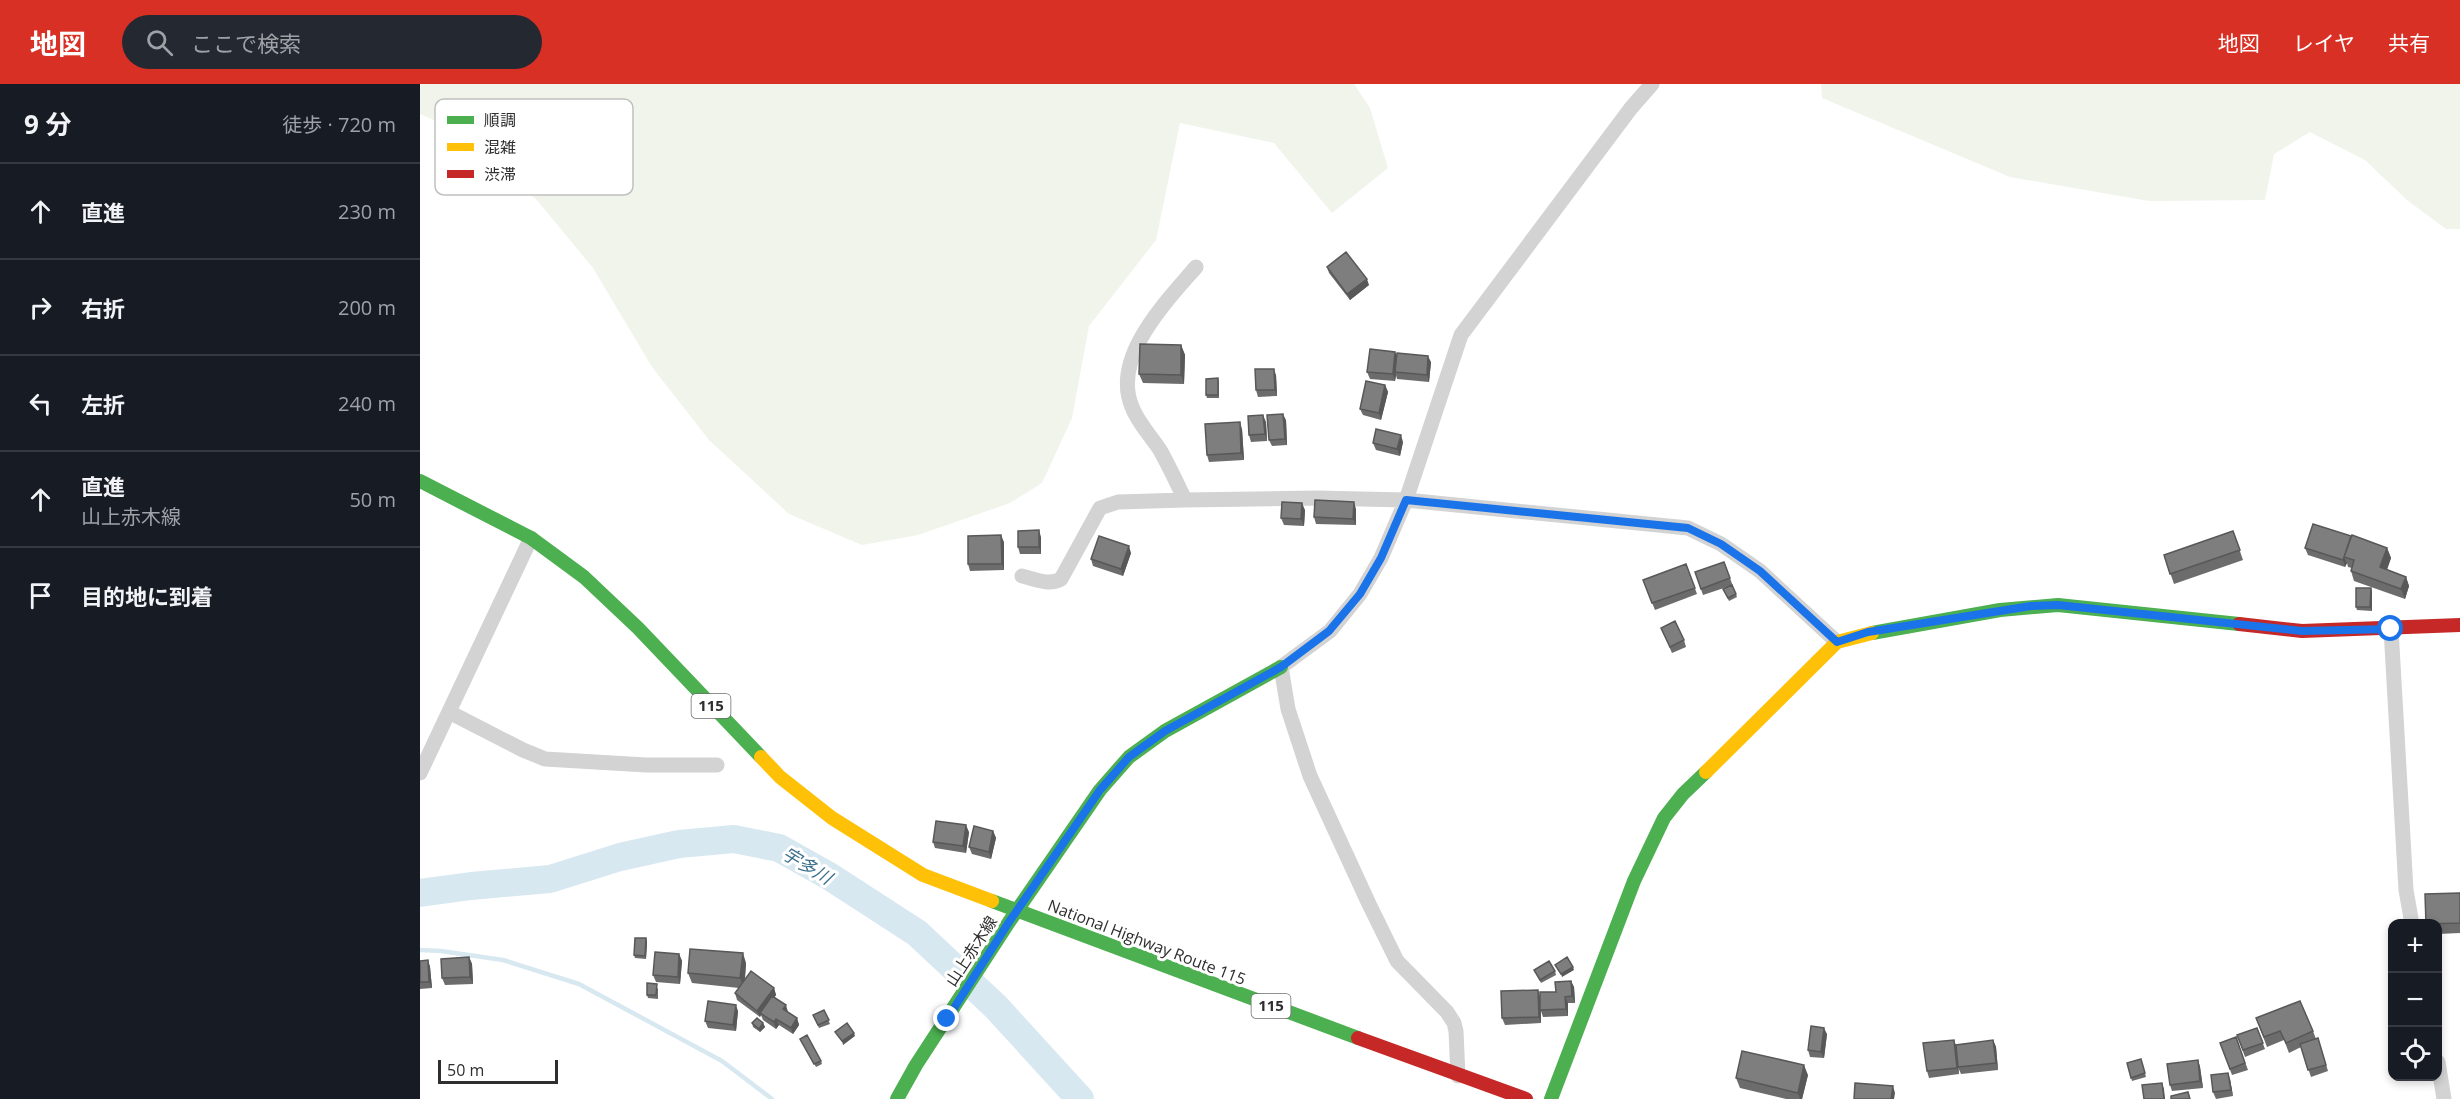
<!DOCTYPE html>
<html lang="ja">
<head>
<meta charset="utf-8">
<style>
	:root { --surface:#171b24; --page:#242831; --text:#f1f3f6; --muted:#9ea1a6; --line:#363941; --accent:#d93025 }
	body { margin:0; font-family:"Open Sans","Noto Sans JP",sans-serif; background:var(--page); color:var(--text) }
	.controls { position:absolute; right:18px; bottom:18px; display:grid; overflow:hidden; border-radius:12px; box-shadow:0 3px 9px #0003 }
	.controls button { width:54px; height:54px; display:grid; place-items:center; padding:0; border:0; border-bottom:2px solid var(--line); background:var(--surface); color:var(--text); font:30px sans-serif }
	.scale { position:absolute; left:18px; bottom:15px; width:120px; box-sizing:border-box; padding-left:6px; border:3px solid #2e2e2e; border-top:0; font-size:16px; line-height:21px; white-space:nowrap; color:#2e2e2e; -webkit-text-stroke:4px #fff; paint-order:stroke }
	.stop { position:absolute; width:18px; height:18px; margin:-14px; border:4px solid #1a73e8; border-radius:50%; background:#fff }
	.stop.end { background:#1a73e8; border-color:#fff; box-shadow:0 2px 6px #0008 }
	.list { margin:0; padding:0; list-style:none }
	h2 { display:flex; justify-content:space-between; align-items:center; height:78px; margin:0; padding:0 24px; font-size:26px }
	h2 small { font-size:20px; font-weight:400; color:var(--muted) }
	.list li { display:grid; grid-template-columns:39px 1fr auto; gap:18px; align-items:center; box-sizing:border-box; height:96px; padding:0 24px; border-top:2px solid var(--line) }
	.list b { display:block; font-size:22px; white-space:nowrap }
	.list p { margin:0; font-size:20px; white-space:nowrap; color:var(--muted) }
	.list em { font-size:20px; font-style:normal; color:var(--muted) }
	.icon { flex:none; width:33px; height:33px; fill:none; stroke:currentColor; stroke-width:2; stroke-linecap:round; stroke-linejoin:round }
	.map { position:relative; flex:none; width:2040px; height:1015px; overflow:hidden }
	header { display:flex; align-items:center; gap:36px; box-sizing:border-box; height:84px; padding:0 30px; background:var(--accent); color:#fff }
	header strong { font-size:28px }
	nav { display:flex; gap:33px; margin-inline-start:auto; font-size:21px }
	.search { width:420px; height:54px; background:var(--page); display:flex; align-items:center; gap:15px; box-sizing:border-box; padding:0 21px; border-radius:33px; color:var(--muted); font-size:22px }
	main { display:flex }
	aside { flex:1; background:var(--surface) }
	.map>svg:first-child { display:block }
</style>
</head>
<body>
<header>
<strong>地図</strong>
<div class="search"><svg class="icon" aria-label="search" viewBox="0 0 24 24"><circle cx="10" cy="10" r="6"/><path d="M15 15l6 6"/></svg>ここで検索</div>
<nav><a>地図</a><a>レイヤ</a><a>共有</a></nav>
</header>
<main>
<aside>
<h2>9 分<small>徒歩 · 720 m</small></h2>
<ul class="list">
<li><svg class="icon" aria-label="ahead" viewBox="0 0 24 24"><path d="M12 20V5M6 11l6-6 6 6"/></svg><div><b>直進</b></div><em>230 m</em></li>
<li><svg class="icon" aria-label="right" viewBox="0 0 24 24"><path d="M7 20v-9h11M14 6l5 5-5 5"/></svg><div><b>右折</b></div><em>200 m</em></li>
<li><svg class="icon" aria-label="left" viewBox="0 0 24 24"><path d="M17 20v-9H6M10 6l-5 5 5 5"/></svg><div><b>左折</b></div><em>240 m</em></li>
<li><svg class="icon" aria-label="ahead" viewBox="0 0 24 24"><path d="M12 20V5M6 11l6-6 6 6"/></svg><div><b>直進</b><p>山上赤木線</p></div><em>50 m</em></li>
<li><svg class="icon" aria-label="arrive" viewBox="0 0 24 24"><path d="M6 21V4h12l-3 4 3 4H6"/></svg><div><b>目的地に到着</b></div></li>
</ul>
</aside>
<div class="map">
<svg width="2040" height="1015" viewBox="0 0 2040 1015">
	<rect width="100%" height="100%" fill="#fff"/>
	<path fill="#f0f4eb" d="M0 0H934L950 24 968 84 912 129 854 59 760 39 736 156 669 242 652 334 622 399 590 419 498 451 442 461 369 430 289 356 232 283 173 184 116 115 14 36 0 30Z
		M1401 0H2040V145H2026L1987 116 1945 76 1890 48 1854 70 1845 116 1729 117 1590 93 1402 14Z"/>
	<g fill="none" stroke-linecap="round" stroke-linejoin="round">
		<path stroke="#d8e8f1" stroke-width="4.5" d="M0 866 21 867 83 876 159 900 302 977 352 1015"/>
		<path stroke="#d8e8f1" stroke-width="28" d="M0 809 51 802 130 795 200 773 259 760 314 755 359 764 409 792 497 849 576 923 660 1015"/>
		<path stroke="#d3d3d3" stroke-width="15" d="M776 183C746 218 691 273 712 323 718 339 731 352 740 366 749 382 757 399 765 416L896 414 986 416 1268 444 1301 460 1340 487 1417 558
			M602 492C615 495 629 502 641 495L680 424 698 418 765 416
			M1971 545 1986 806 1992 840
			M29 628 103 666 125 675 226 681H297
			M0 689 111 454
			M2018 978 2024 1015
			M1038 992 1036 947 1034 939 1027 928 977 877 949 820 890 692 868 625 861 583 910 547 940 510 961 474 986 416 1041 251 1211 24 1232 0"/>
		<path stroke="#4caf50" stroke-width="14" d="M0 397 111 454 164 493 218 544 341 673
			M1452 549 1580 526 1638 521 1819 540
			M572 817 938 954
			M477 1015 496 981 589 838 680 706 709 673 745 647 861 583
			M1131 1015 1214 797 1244 734 1263 710 1286 688"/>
		<path stroke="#ffc107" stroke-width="14" d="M341 673 360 693 412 734 503 791 572 817
			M1286 688 1417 558 1452 549"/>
		<path stroke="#c62828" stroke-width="14" d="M1819 540 1882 547 2040 541
			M938 954 1106 1015"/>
	</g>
	<path fill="#6c6c6c" d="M907 183 949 201 930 216 909 189Z
		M761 261 765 271 764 300 723 299 719 290Z
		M977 272 1011 278 1009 298 977 295 976 291 975 297 950 295 947 288Z
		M856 291 857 312 838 313 836 306Z
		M798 294 799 298V314H787L786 311Z
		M965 301 968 308 961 336 943 331 940 325Z
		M866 336 867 361 852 362 849 356Z
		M846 338 847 357 831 358 829 351Z
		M822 345 824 376 789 378 787 371Z
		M983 358 980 372 956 366 953 359Z
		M936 425V441L896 440 894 433Z
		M885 426 884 442 864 441 861 434Z
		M1813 447 1823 476 1754 500 1744 471Z
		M1931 452 1967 464 1971 474 1967 486 1986 493 1989 502 1985 515 1934 497 1931 487 1932 484 1928 483 1927 479 1925 483 1888 471 1885 464Z
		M621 453V470H600L598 463Z
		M584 458V486L550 487 548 480Z
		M711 469 703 492 673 482 671 475Z
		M1304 478 1317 513 1309 517 1303 505 1307 503 1283 511 1275 488Z
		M1266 480 1277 510 1235 526 1223 496Z
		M1951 504 1952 508V527L1937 526 1936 523Z
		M1241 544 1264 556 1266 563 1252 569Z
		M573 747 576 754 571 775 552 770 549 763Z
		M549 748 546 769 515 764 513 758Z
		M2040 809V849L2018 850V840Z
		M226 854 227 858 226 875 215 874 214 871Z
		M259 870 262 877 260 900 236 898 233 891Z
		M49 873 52 880 53 900 25 901 22 894Z
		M8 876 10 883 12 904 0 905V877Z
		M326 879 325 896 354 904 356 911 354 914 368 928 377 934 379 941 373 950 359 941 356 945 343 936 341 931 340 933 317 916 315 909 319 904 272 899 268 889Z
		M1114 886 1135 887 1136 891 1121 899Z
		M1151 897 1154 903 1155 919H1148V932L1123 933 1121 927V939L1085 941 1082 934 1120 911 1136 908Z
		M238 904V915L228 914 227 911Z
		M404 926 410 940 399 944 393 931Z
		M318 927 316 947 288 944 285 937Z
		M1836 934 1893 947 1896 955 1898 954 1908 987 1891 993 1881 963 1869 969 1864 956 1847 963Z
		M332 939H343L345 943 340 948 333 943Z
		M1837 944 1845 965 1825 973 1817 951Z
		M1407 950 1404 974 1390 973 1388 966Z
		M1816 953 1828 986 1812 991 1800 959Z
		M380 955 401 977 402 980 396 983Z
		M1534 956 1536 962 1539 990 1509 994 1507 987Z
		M1573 956 1576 963 1578 986 1541 990 1538 983Z
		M1721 975 1726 993 1712 997 1707 979Z
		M1778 976 1780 983 1783 1004 1752 1007 1750 1001Z
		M1388 991 1382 1015H1366L1320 1004 1316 994Z
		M1810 995 1813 1012 1796 1015 1793 1008Z"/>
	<path fill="#585858" d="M947 195 949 201 930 216 927 210Z
		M761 261 765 271 764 300 761 291Z
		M975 268 978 274 975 288 976 291 975 297 973 290Z
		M1008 272 1011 278 1009 298 1007 291Z
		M854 285 856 291 857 312 855 306Z
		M965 301 968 308 961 336 959 329Z
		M863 330 866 336 867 361 865 355Z
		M843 331 846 338 847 357 845 350Z
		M820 338 822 345 824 376 821 369Z
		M981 351 983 358 980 372 977 365Z
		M934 418 936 425V441L933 435Z
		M882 419 885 426 884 442 881 435Z
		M619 446 621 453V470L619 463Z
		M581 451 584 458V486L582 480Z
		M1931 452 1924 473 1927 479 1925 483 1923 476Z
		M709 462 711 469 703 492 701 485Z
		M1967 464 1971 474 1964 493 1960 483Z
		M1986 493 1989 502 1985 515 1981 505Z
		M1951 504 1952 508V527L1950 523Z
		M546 741 549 748 546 769 543 762Z
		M573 747 576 754 571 775 569 768Z
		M226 854 227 858 226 875 225 872Z
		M323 869 326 879 324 904 320 894Z
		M259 870 262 877 260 900 258 893Z
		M49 873 52 880 53 900 50 893Z
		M8 876 10 883 12 904 9 898Z
		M1153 883 1154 886 1142 893 1141 890Z
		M1151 897 1154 903 1155 919 1152 912Z
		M354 904 356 911 342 930 340 929 341 931 340 933 337 927Z
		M1118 906 1120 912 1121 939 1119 933Z
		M1145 913 1148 919V932L1146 925Z
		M316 921 318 927 316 947 313 941Z
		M366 921 368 928 365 932 363 925Z
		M377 934 379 941 373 950 371 944Z
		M356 935 359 941 356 945 354 938Z
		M343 939 345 943 340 948 339 945Z
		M1404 944 1407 950 1404 974 1401 968Z
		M434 949 435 952 423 961 422 957Z
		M1534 956 1536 962 1539 990 1537 984Z
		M1573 956 1576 963 1578 986 1576 979Z
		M1778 976 1780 983 1783 1004 1780 997Z
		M1384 981 1388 991 1382 1015H1380L1378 1009Z
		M1808 989 1810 995 1813 1012 1811 1006Z
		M1742 999 1744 1005 1745 1015H1744Z
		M1473 1002 1475 1009 1474 1015H1471Z"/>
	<path fill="#7e7e7e" stroke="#585858" stroke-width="1.5" d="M926 168 947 195 927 210 907 183Z
		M720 260 761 261V291L719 290Z
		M950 265 975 268 973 290 947 288Z
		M977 269 1008 272 1007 291 975 288Z
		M835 285H854L855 306H836Z
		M798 294V311H786V295Z
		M946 297 965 301 959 329 940 325Z
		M863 330 865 355 849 356 847 331Z
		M843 331 845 350 829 351 828 332Z
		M820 338 821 369 787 371 785 340Z
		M956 345 981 351 977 365 953 359Z
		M895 416 934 418 933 435 894 433Z
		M862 418 882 419 881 435 861 434Z
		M1893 440 1931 452 1923 476 1885 464Z
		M619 446V463H598V447Z
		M1813 447 1820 466 1750 490 1744 471Z
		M581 451 582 480H548V452Z
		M1932 451 1967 464 1960 483 1986 493 1981 505 1931 487 1934 476 1924 473Z
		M679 452 709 462 701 485 671 475Z
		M1304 478 1310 494 1281 505 1275 488Z
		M1266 480 1275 504 1232 519 1223 496Z
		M1312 501 1316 510 1308 514 1303 505Z
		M1936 504H1951L1950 523H1936Z
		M1255 537 1264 556 1250 563 1241 544Z
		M516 737 546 741 543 762 513 758Z
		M554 742 573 747 569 768 549 763Z
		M2040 809V839L2006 840 2005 810Z
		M215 854H226L225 872 214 871Z
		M270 865 323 869 320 894 268 889Z
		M235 868 259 870 258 893 233 891Z
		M49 873 50 893 22 894 21 875Z
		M1147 873 1153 883 1141 890 1135 881Z
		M8 876 9 898H0V877Z
		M1129 877 1135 887 1120 896 1114 886Z
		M331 887 354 904 337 927 315 909Z
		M1151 897 1152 912 1145 913 1146 925 1120 926V908H1136L1135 898Z
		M227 899 237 900 236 911H227Z
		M1118 906 1119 933 1082 934 1081 907Z
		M352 912 366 921 363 925 377 934 371 944 356 935 354 938 340 929Z
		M288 917 316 921 313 941 285 937Z
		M1880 917 1893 947 1866 959 1860 947 1844 953 1836 934Z
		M404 926 409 936 398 941 393 931Z
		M337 934 343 939 339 945 332 939Z
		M427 939 434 949 422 957 415 948Z
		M1391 942 1404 944 1401 968 1388 966Z
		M1837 944 1843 959 1823 966 1817 951Z
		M387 951 401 977 394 980 380 955Z
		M1816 953 1825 979 1810 985 1800 959Z
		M1898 954 1906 981 1888 986 1880 960Z
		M1534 956 1537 984 1507 987 1503 959Z
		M1573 956 1576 979 1538 983 1536 961Z
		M1322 967 1384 981 1378 1009 1316 994Z
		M1721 975 1725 989 1711 994 1707 979Z
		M1778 976 1780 997 1750 1001 1747 980Z
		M1808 989 1811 1006 1793 1008 1791 991Z
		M1435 999 1473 1002 1471 1015H1434Z
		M1742 999 1744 1015H1724L1722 1001Z
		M1768 1008 1770 1015H1751V1012Z"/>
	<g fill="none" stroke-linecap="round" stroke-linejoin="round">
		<path stroke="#1a73e8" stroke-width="8" d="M527 935 589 838 680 706 709 673 745 647 861 583 909 547 940 510 961 474 986 416 1268 444 1301 460 1340 487 1417 558 1448 548 1611 522 1638 521 1882 547 1971 545"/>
	</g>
	<g text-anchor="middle" stroke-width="6" stroke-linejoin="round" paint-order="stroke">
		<g fill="#fff" stroke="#6d6d6d" stroke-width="1.5">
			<rect x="271.5" y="610" width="39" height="24" rx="4.5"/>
			<rect x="831.5" y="910" width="39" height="24" rx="4.5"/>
		</g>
		<g font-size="15" font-weight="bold" fill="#2e2e2e">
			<text x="291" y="627">115</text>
			<text x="851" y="927">115</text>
		</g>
		<g font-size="16" fill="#2e2e2e" stroke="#fff">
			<text transform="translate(727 858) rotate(21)" y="6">National Highway Route 115</text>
			<text transform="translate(551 867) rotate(-57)" y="6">山上赤木線</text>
		</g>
		<g font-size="18" font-style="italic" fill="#3d708e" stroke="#fff">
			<text transform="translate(387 782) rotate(31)" y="6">宇多川</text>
		</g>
	</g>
	<rect x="15" y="15" width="198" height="96" rx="9" fill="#fff" stroke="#c0c0c0" stroke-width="1.5"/>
	<rect x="27" y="32" width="27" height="8" fill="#4caf50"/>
	<rect x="27" y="59" width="27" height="8" fill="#ffc107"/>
	<rect x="27" y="86" width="27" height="8" fill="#c62828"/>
	<g font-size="16" fill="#2e2e2e">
		<text x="64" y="42">順調</text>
		<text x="64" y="69">混雑</text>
		<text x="64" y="96">渋滞</text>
	</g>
</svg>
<div class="controls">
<button>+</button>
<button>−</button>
<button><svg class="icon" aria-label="locate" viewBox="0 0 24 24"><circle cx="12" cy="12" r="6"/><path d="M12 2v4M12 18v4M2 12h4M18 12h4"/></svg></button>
</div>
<div class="scale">50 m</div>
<div class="stop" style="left:1971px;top:545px"></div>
<div class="stop end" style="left:527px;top:935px"></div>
</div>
</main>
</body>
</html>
